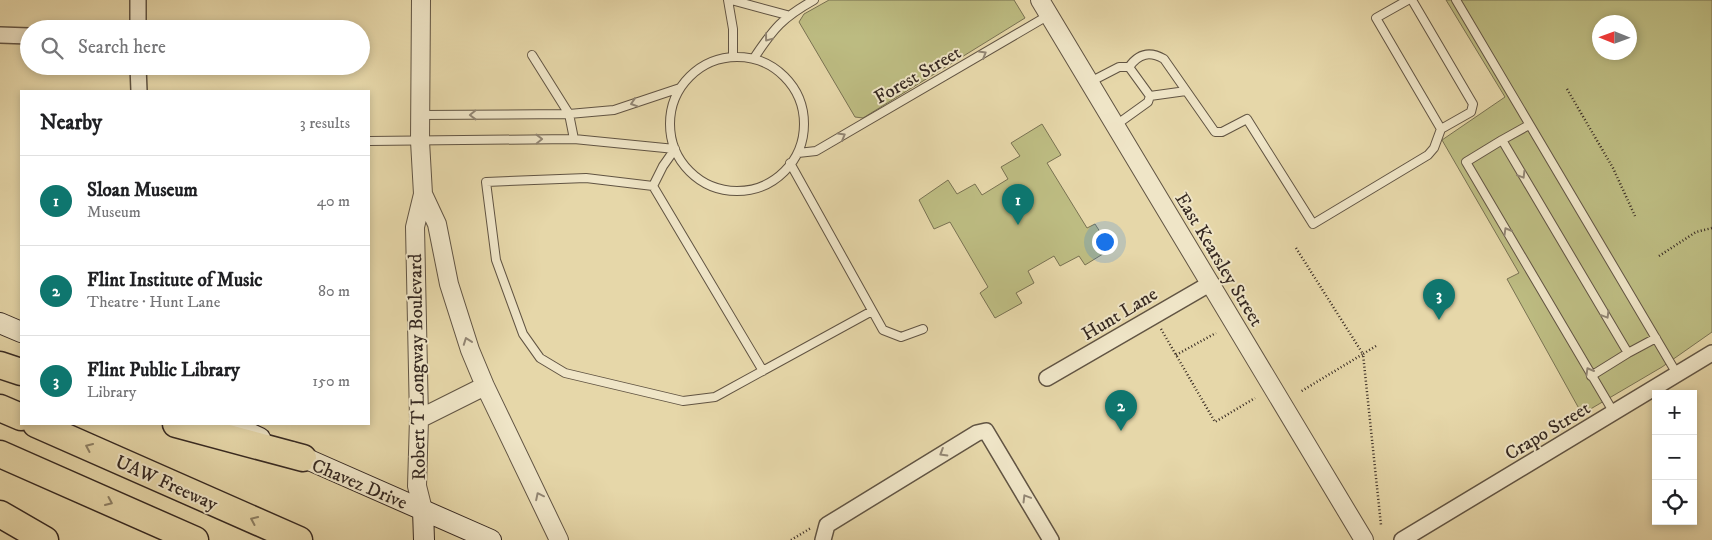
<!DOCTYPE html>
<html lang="en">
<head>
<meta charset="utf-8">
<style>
	:root { --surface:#fff; --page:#f6f6f6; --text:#202124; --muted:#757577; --line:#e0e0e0; --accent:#0f766e }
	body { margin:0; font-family:"IM FELL DW Pica",serif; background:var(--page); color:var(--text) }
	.controls { position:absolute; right:15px; bottom:15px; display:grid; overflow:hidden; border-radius:0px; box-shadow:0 2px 8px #0003 }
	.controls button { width:45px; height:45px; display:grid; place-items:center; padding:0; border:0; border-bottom:1px solid var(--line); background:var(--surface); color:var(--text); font:25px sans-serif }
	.compass { position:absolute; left:1592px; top:15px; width:45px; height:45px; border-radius:50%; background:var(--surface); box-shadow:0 2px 8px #0003; rotate:271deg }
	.you { position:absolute; left:1104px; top:241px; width:18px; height:18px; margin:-12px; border:4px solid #fff; border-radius:50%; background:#1a73e8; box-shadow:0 0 0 8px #1a73e833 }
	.badge { display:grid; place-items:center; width:32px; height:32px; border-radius:50%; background:var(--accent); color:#fff; font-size:16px; font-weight:700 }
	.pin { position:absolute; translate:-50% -41px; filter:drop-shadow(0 1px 2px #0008) }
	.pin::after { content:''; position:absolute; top:26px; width:18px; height:15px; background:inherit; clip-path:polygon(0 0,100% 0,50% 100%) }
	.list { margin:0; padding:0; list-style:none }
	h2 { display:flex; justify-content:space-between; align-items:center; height:65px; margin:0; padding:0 20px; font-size:21px }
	h2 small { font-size:16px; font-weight:400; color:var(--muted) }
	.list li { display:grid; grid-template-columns:32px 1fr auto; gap:15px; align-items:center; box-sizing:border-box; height:90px; padding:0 20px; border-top:1px solid var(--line) }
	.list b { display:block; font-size:19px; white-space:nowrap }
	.list p { margin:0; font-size:16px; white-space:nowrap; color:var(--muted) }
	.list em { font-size:16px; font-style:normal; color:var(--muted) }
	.icon { flex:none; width:28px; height:28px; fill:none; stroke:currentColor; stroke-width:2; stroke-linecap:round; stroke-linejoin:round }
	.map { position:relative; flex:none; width:1712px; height:540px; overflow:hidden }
	.search { position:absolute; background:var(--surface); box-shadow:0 2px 8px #0003; left:20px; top:20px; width:350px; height:55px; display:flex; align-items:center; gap:12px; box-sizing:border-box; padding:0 18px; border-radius:28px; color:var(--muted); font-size:19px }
	.panel { position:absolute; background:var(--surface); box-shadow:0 2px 8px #0003; left:20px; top:90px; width:350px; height:335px; border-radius:0px }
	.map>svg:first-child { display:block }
</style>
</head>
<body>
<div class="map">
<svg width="1712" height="540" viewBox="0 0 1712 540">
	<rect width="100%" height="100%" fill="#e6d7a9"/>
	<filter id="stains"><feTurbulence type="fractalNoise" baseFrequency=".004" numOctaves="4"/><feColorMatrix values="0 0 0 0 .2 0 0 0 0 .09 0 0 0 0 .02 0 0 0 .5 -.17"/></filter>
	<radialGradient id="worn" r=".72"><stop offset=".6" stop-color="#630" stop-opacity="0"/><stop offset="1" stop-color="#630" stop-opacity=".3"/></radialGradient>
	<path fill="#bdbc82" stroke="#797252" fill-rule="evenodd" d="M829 0H1014L1025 18 863 118 855 117 799 22 804 14Z
		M1446 0H1712V332L1662 367 1582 414 1507 279 1519 273 1442 140 1505 97ZM1600 22H1630V52H1600Z
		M1042 124 1061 155 1047 163 1087 228 1095 224 1111 249 1085 265 1079 256 1060 266 1054 256 1028 271 1034 283 1016 293 1022 303 995 318 980 293 988 287 950 222 934 229 919 200 948 180 957 194 975 184 982 195 1008 179 1001 167 1020 156 1011 143Z"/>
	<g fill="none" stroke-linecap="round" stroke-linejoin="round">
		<g stroke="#615443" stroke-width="10">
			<path id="service" d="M728 0 733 29V56
				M731 0 787 15
				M1408 0 1376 18 1441 129
				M1456 0 1677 374
				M532 55 569 114 574 139
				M670 124a67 67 0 1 1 134 0a67 67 0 1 1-134 0Z
				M754 58C774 28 782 18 814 0
				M1129 67C1139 53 1150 51 1164 59L1215 132H1222L1247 119 1313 224 1428 155 1434 148 1441 129 1471 112 1473 104 1412 0
				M1090 82 1119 67H1129L1150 96 1148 102 1116 125
				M1150 96 1186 91
				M421 115 569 114 614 110 680 88
				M1502 140 1529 125
				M369 141 574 139 675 149
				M798 153 816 151 1049 15
				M790 163 883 330 901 337 923 329
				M653 186 663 166 675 149
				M1628 353 1656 338
				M763 371 653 186 586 178 486 182 496 260 523 334 540 358 565 373 683 401 715 397 872 311
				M1591 376 1628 353 1502 140 1466 162 1614 413"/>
		</g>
		<g stroke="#615443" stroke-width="18">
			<path id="minor" d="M138 0V29
				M0 35 29 36
				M138 66 139 91
				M1047 378 1211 283
				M823 540 827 525 977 433 986 431 1051 540
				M1402 540 1712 353"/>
		</g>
		<g stroke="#615443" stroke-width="20">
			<path id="tertiary" d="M421 0 420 141 423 194 415 227 419 419 417 486 423 510
				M1040 0 1364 540
				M423 194 437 224 449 284 470 350 485 386 559 540
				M419 419 485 386"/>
		</g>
		<g stroke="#352821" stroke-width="22">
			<path id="secondary" d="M0 323 21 332
				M230 424 260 438
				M291 452 491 540
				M423 510 424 540"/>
		</g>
		<g stroke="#352821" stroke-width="29">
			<path id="motorway" d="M0 365 21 372
				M0 408 21 417
				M36 424 299 540
				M176 424 303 458
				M0 454 195 540
				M0 514 45 540"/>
		</g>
		<path stroke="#352821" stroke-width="2.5" stroke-dasharray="1 2.5" stroke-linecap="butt" d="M1567 89 1613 168 1635 216
			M1296 248 1363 354 1300 392
			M1659 256 1696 232 1712 228
			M1161 329 1215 422 1255 398
			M1376 346 1363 354 1381 525
			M1176 355 1216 333
			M791 540 811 528"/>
		<use href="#service" stroke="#efe5c7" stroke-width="8"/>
		<use href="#minor" stroke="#efe5c7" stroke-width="15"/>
		<use href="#tertiary" stroke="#efe5c7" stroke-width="18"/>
		<use href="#secondary" stroke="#efe5c7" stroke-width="20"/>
		<use href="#motorway" stroke="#e6d7a9" stroke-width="26"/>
	</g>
	<defs><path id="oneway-chevron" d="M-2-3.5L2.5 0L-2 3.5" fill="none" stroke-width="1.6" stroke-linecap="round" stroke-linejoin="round" transform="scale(1.25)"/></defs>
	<g stroke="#928674">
		<use href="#oneway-chevron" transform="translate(768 38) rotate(127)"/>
		<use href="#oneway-chevron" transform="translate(983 54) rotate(-30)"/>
		<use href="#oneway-chevron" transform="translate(634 103) rotate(162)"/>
		<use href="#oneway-chevron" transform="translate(473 115) rotate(179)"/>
		<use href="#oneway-chevron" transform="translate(842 136) rotate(-30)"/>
		<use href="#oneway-chevron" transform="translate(539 139) rotate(-1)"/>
		<use href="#oneway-chevron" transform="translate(1522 175) rotate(59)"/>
		<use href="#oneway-chevron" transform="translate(1507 231) rotate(-120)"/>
		<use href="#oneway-chevron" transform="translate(1606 315) rotate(59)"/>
		<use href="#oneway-chevron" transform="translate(467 341) rotate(-110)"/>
		<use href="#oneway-chevron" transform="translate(1589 371) rotate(-120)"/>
		<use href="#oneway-chevron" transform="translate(943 453) rotate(149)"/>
		<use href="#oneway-chevron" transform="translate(539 496) rotate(-116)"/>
		<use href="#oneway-chevron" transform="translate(1026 498) rotate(-121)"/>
	</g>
	<g stroke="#8e8065">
		<use href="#oneway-chevron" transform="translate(89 447) rotate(-156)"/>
		<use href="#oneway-chevron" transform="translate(109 502) rotate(24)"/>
		<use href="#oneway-chevron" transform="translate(254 520) rotate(-156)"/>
	</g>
	<g text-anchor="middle" stroke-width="4" stroke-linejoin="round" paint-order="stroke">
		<g font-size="19" fill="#352821" stroke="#efe5c7">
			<text transform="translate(917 74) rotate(-30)" y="7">Forest Street</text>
			<text transform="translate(1220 259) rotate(59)" y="7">East Kearsley Street</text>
			<text transform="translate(1119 313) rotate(-31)" y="7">Hunt Lane</text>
			<text transform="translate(416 367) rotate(-91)" y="7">Robert T Longway Boulevard</text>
			<text transform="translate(1547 430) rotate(-31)" y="7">Crapo Street</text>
			<text transform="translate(167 482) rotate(24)" y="7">UAW Freeway</text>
			<text transform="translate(360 483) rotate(23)" y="7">Chavez Drive</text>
		</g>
	</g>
	<rect width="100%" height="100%" filter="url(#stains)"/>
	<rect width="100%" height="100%" fill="url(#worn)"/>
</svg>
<div class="controls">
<button>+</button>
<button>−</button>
<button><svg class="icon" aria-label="locate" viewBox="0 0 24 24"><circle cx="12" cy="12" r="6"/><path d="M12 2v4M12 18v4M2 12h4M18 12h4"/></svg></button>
</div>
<svg class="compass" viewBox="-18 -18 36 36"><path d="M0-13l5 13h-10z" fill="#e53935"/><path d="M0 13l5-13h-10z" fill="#757577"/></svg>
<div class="you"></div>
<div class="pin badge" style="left:1018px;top:225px">1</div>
<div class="pin badge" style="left:1121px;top:431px">2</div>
<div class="pin badge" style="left:1439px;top:320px">3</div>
<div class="search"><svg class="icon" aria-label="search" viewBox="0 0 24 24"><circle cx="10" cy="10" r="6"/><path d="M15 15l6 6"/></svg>Search here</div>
<section class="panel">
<h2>Nearby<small>3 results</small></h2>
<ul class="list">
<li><span class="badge">1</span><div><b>Sloan Museum</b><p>Museum</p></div><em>40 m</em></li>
<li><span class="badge">2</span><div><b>Flint Institute of Music</b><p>Theatre · Hunt Lane</p></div><em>80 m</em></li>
<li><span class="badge">3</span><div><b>Flint Public Library</b><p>Library</p></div><em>150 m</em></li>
</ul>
</section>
</div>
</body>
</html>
